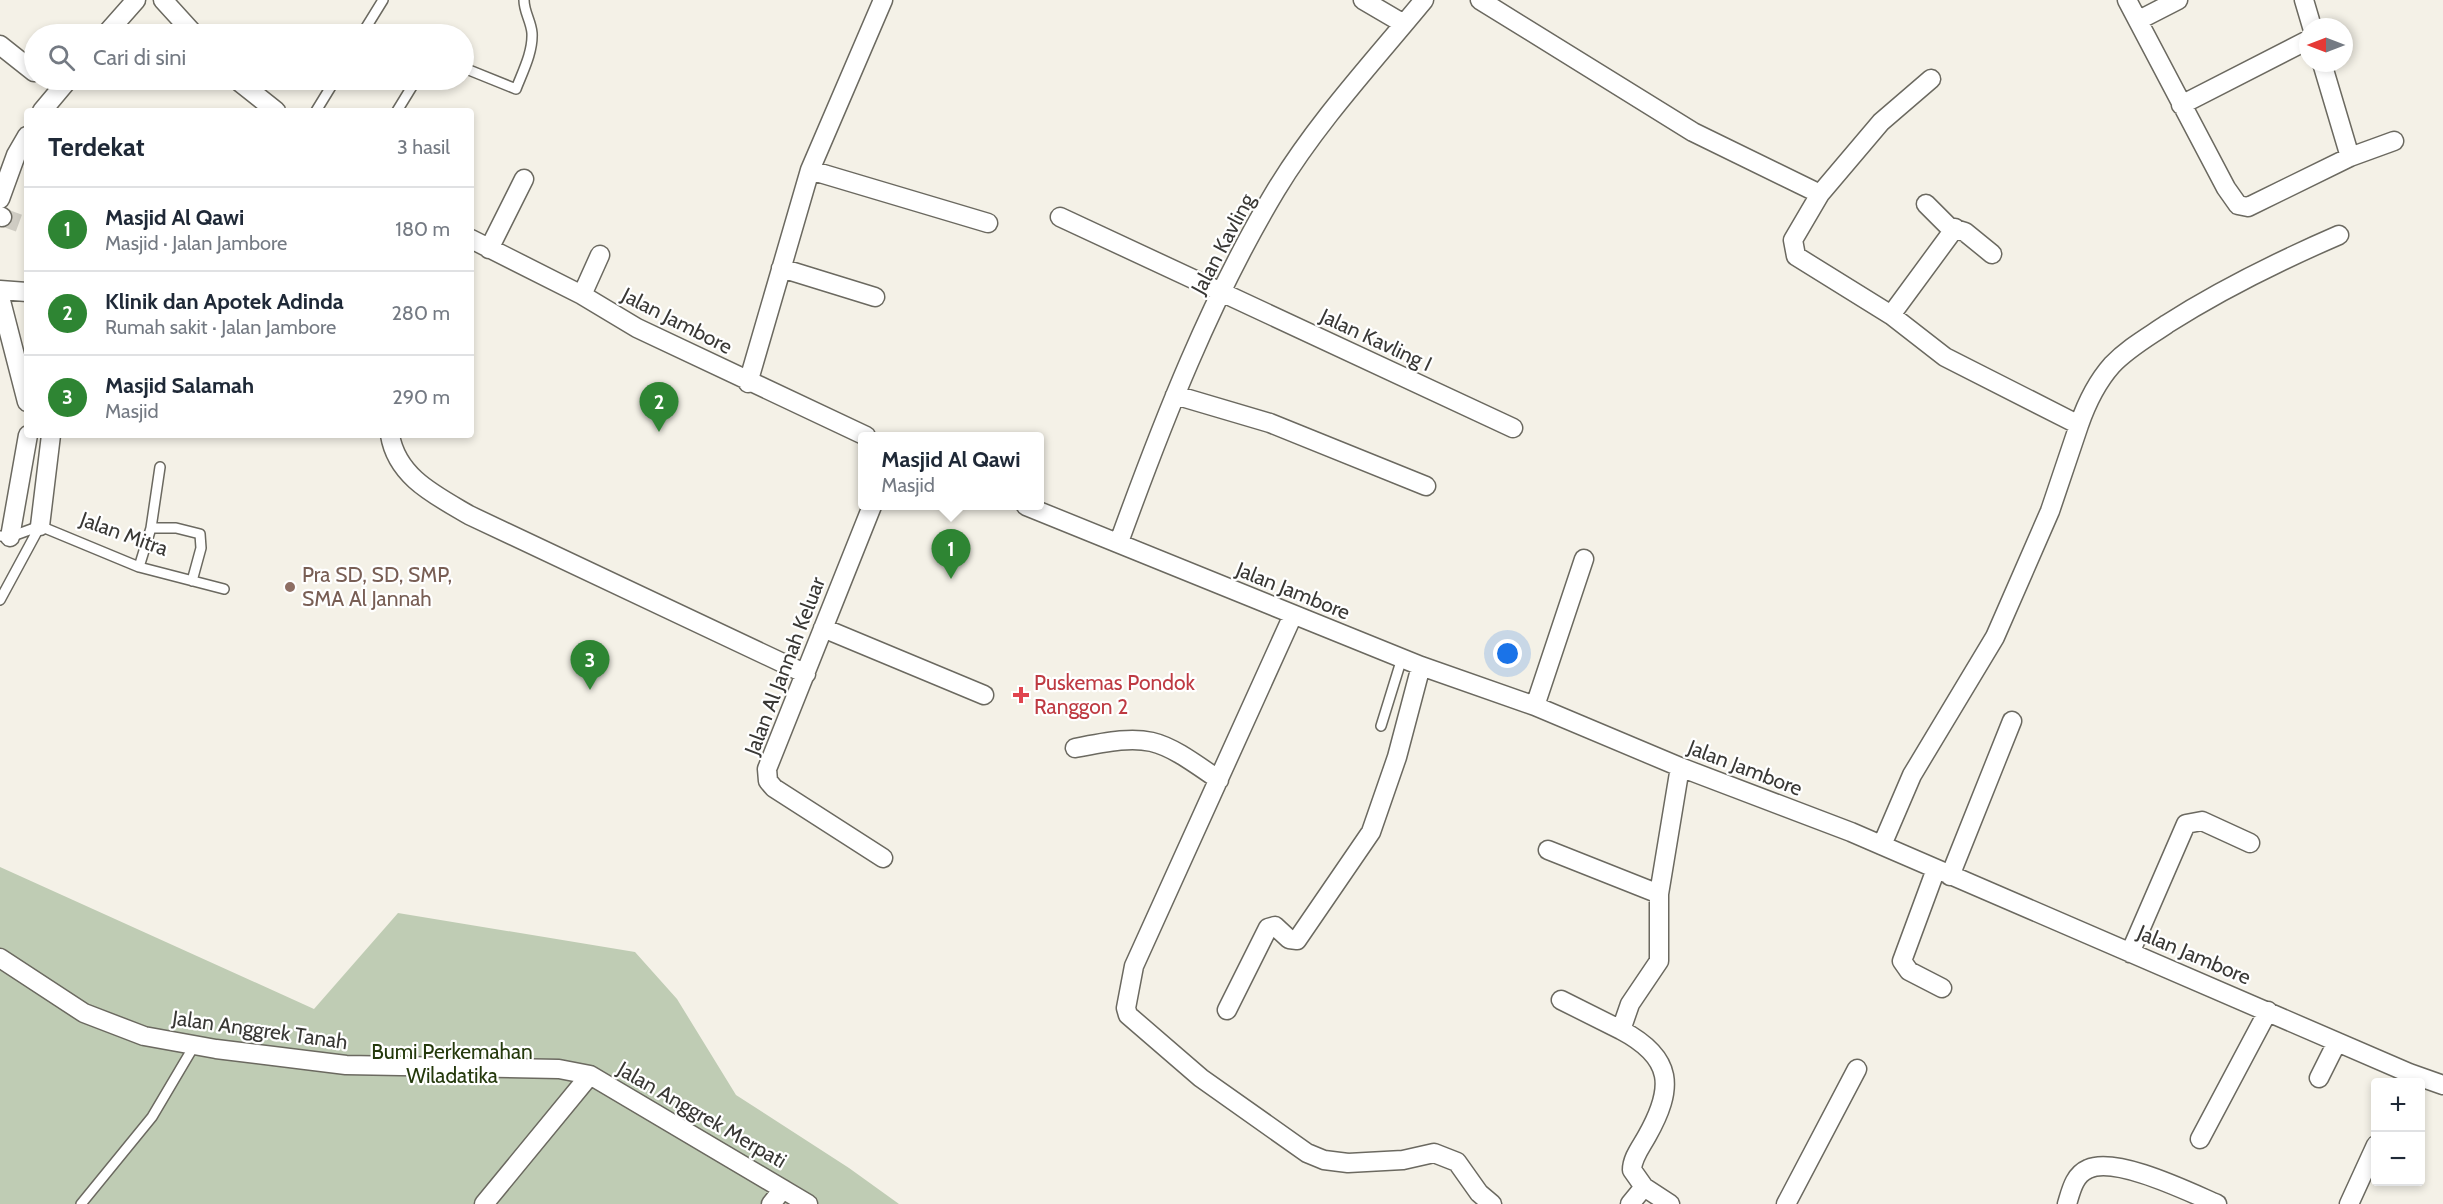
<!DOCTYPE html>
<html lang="id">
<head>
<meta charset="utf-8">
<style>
	:root { --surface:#fff; --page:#f6f6f7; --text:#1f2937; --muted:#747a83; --line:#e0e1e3; --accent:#2e8533 }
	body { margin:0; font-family:Cabin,sans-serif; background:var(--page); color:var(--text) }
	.controls { position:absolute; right:18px; bottom:18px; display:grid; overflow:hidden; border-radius:6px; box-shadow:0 3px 9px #0003 }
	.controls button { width:54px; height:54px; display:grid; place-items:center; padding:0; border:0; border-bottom:2px solid var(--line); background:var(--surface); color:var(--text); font:30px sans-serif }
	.compass { position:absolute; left:2299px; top:18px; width:54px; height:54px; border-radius:50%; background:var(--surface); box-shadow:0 3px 9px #0003; rotate:270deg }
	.you { position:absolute; left:1508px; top:654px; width:21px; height:21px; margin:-15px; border:4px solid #fff; border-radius:50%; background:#1a73e8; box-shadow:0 0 0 9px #1a73e833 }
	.badge { display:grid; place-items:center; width:39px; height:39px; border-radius:50%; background:var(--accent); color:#fff; font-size:20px; font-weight:700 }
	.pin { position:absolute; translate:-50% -50px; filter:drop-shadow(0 2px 3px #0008) }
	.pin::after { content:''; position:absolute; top:32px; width:21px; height:18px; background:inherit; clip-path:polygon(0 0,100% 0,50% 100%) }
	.popup { position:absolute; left:858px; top:432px; width:186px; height:78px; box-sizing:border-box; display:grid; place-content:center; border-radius:6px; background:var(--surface); filter:drop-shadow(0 2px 4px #0005); font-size:20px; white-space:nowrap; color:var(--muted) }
	.popup b { font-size:22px; color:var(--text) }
	.popup::after { content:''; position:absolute; left:50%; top:100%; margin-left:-12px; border:12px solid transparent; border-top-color:var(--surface) }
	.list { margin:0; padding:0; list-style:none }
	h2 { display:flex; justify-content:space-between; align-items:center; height:78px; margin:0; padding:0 24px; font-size:26px }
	h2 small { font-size:20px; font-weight:400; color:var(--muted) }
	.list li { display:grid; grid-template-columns:39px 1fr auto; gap:18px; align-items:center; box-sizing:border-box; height:84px; padding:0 24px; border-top:2px solid var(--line) }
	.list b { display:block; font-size:22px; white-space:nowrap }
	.list p { margin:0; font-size:20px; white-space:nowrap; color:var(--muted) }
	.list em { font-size:20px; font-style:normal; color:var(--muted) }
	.icon { flex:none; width:33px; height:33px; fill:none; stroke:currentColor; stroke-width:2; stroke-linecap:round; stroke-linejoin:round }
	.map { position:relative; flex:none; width:2443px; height:1204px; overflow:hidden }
	.search { position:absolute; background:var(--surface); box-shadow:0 3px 9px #0003; left:24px; top:24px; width:450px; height:66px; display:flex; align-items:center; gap:15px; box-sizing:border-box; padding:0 21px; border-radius:33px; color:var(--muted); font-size:22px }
	.panel { position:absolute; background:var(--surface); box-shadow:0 3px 9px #0003; left:24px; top:108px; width:450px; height:330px; border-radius:6px }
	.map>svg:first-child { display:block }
</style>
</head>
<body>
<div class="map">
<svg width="2443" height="1204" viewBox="0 0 2443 1204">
	<rect width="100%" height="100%" fill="#f4f1e7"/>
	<path fill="#bfccb4" d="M0 867 314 1009 398 913 635 952 677 999 736 1095 849 1168 899 1204H0Z"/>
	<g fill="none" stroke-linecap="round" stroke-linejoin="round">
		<path stroke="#cfccc3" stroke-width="18" stroke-dasharray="18 9" stroke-linecap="butt" d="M2 217 27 226"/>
		<g stroke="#6b6960" stroke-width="12">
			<path id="lane" d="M362 34 383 0
				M464 68 516 89C523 71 533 52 532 33 531 21 524 12 524 0
				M316 111 335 80
				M397 111 416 80
				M151 528H176L200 534 201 548 192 581
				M0 536 10 537 40 526 139 567 224 589
				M139 567 151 528 160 467
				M0 600 40 526
				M1381 726 1402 658
				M81 1204 152 1117 194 1046"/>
		</g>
		<g stroke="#6b6960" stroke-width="21">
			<path id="street" d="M163 0 194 34
				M1363 0 1404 24
				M1480 0 1693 132 1820 194 1881 122 1931 79
				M2127 0 2226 188 2238 205 2248 207 2350 157
				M2304 0 2312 27
				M2139 20 2178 0
				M106 34 136 0
				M0 45 34 72
				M2322 63 2350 157 2394 141
				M237 80 276 111
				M2181 105 2308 40
				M42 111 68 80
				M810 170 988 223
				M1820 194 1793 240 1796 256 1891 315 1945 357 2079 425 2050 511 1995 637 1912 775 1882 845
				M0 199 16 155 27 136
				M1926 204 1949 227 1965 232 1992 254
				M0 216 2 217
				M1060 217 1513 428
				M471 239 582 295 637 328 866 436
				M489 249 524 179
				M781 268 875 297
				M0 290 27 292
				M582 295 600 255
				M0 297 27 402
				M1891 315 1955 228
				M748 383 810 170 883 0
				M1175 395 1270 423 1426 486
				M2079 425C2087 402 2096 383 2112 365 2128 348 2148 337 2167 324 2222 289 2279 261 2339 235
				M390 435C397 477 435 495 469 515L806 674
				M872 506 767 769 768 781 774 788 883 858
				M1026 506 1421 666 1535 706 1680 767 1851 832 2409 1073 2443 1085
				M40 526 51 435
				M10 537 28 435
				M1119 542C1163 421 1210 300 1276 190 1318 121 1373 62 1424 0
				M1293 615 1134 966 1126 1008 1128 1015 1201 1078 1307 1153 1324 1160 1348 1163 1403 1160 1434 1153 1457 1162 1479 1193 1492 1204
				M823 628 984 695
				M1535 706 1584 559
				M1075 748C1150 733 1156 736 1219 780
				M1548 850 1659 894
				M1936 869 1902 961 1909 971 1942 988
				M1950 876 2012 721
				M2130 953 2186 824 2202 821 2250 843
				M0 958 84 1013 144 1036 216 1049 346 1065 559 1069 590 1075 808 1204
				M1561 1000 1621 1030
				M1227 1010 1268 928 1275 926 1289 939 1297 940 1371 832 1397 757 1421 666
				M2319 1078 2337 1042
				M2200 1139 2268 1011
				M484 1204 590 1075
				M771 1204 783 1189
				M1630 1204 1644 1187
				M1670 1204 1644 1187 1632 1170C1632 1158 1641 1147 1647 1136 1674 1088 1674 1058 1621 1030L1630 1004 1659 961V894L1680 767
				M1786 1204 1857 1069
				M2067 1204C2071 1191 2074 1175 2088 1169 2116 1156 2189 1192 2217 1204
				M2349 1204 2376 1145"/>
		</g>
		<use href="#lane" stroke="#fff" stroke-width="9"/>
		<use href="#street" stroke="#fff" stroke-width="18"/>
	</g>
	<circle fill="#8d6e63" stroke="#fff" stroke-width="2" cx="290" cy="587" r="6"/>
	<path fill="#e0444e" stroke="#fff" stroke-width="2" d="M1018 686h6v6h6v6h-6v6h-6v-6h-6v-6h6z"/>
	<g text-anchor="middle" stroke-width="4.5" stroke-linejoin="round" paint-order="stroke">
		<g font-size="21" fill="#393835" stroke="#fff">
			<text transform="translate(1223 244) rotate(-62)" y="7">Jalan Kavling</text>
			<text transform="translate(677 321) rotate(27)" y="7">Jalan Jambore</text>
			<text transform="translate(1376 340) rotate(25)" y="7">Jalan Kavling I</text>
			<text transform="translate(124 534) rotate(20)" y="7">Jalan Mitra</text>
			<text transform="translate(1293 591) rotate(22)" y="7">Jalan Jambore</text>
			<text transform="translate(785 666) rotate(-69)" y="7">Jalan Al Jannah Keluar</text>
			<text transform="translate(1745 768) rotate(21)" y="7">Jalan Jambore</text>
			<text transform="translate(2194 955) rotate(23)" y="7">Jalan Jambore</text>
			<text transform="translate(260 1030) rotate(8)" y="7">Jalan Anggrek Tanah</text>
			<text transform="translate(702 1115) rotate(30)" y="7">Jalan Anggrek Merpati</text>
		</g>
		<g font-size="21" fill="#785e54" stroke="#fff" text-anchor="start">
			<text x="302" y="582">Pra SD, SD, SMP,<tspan x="302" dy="24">SMA Al Jannah</tspan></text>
		</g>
		<g font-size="21" fill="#be3a42" stroke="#fff" text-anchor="start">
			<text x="1034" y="690">Puskemas Pondok<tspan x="1034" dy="24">Ranggon 2</tspan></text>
		</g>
		<g font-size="21" fill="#24390c" stroke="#fff">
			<text x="452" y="1059">Bumi Perkemahan<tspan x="452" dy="24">Wiladatika</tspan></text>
		</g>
	</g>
</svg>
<div class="controls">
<button>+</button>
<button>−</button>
</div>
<svg class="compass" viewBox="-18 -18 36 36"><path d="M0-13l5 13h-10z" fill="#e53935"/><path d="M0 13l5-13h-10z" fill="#747a83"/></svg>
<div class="you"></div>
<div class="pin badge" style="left:951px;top:579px">1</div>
<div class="popup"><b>Masjid Al Qawi</b>Masjid</div>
<div class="pin badge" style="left:659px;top:432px">2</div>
<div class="pin badge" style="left:590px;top:690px">3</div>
<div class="search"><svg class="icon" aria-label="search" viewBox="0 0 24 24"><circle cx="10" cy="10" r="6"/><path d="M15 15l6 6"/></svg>Cari di sini</div>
<section class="panel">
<h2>Terdekat<small>3 hasil</small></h2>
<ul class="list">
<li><span class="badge">1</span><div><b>Masjid Al Qawi</b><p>Masjid · Jalan Jambore</p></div><em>180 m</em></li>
<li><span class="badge">2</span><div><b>Klinik dan Apotek Adinda</b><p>Rumah sakit · Jalan Jambore</p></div><em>280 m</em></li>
<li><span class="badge">3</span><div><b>Masjid Salamah</b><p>Masjid</p></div><em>290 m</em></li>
</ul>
</section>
</div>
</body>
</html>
